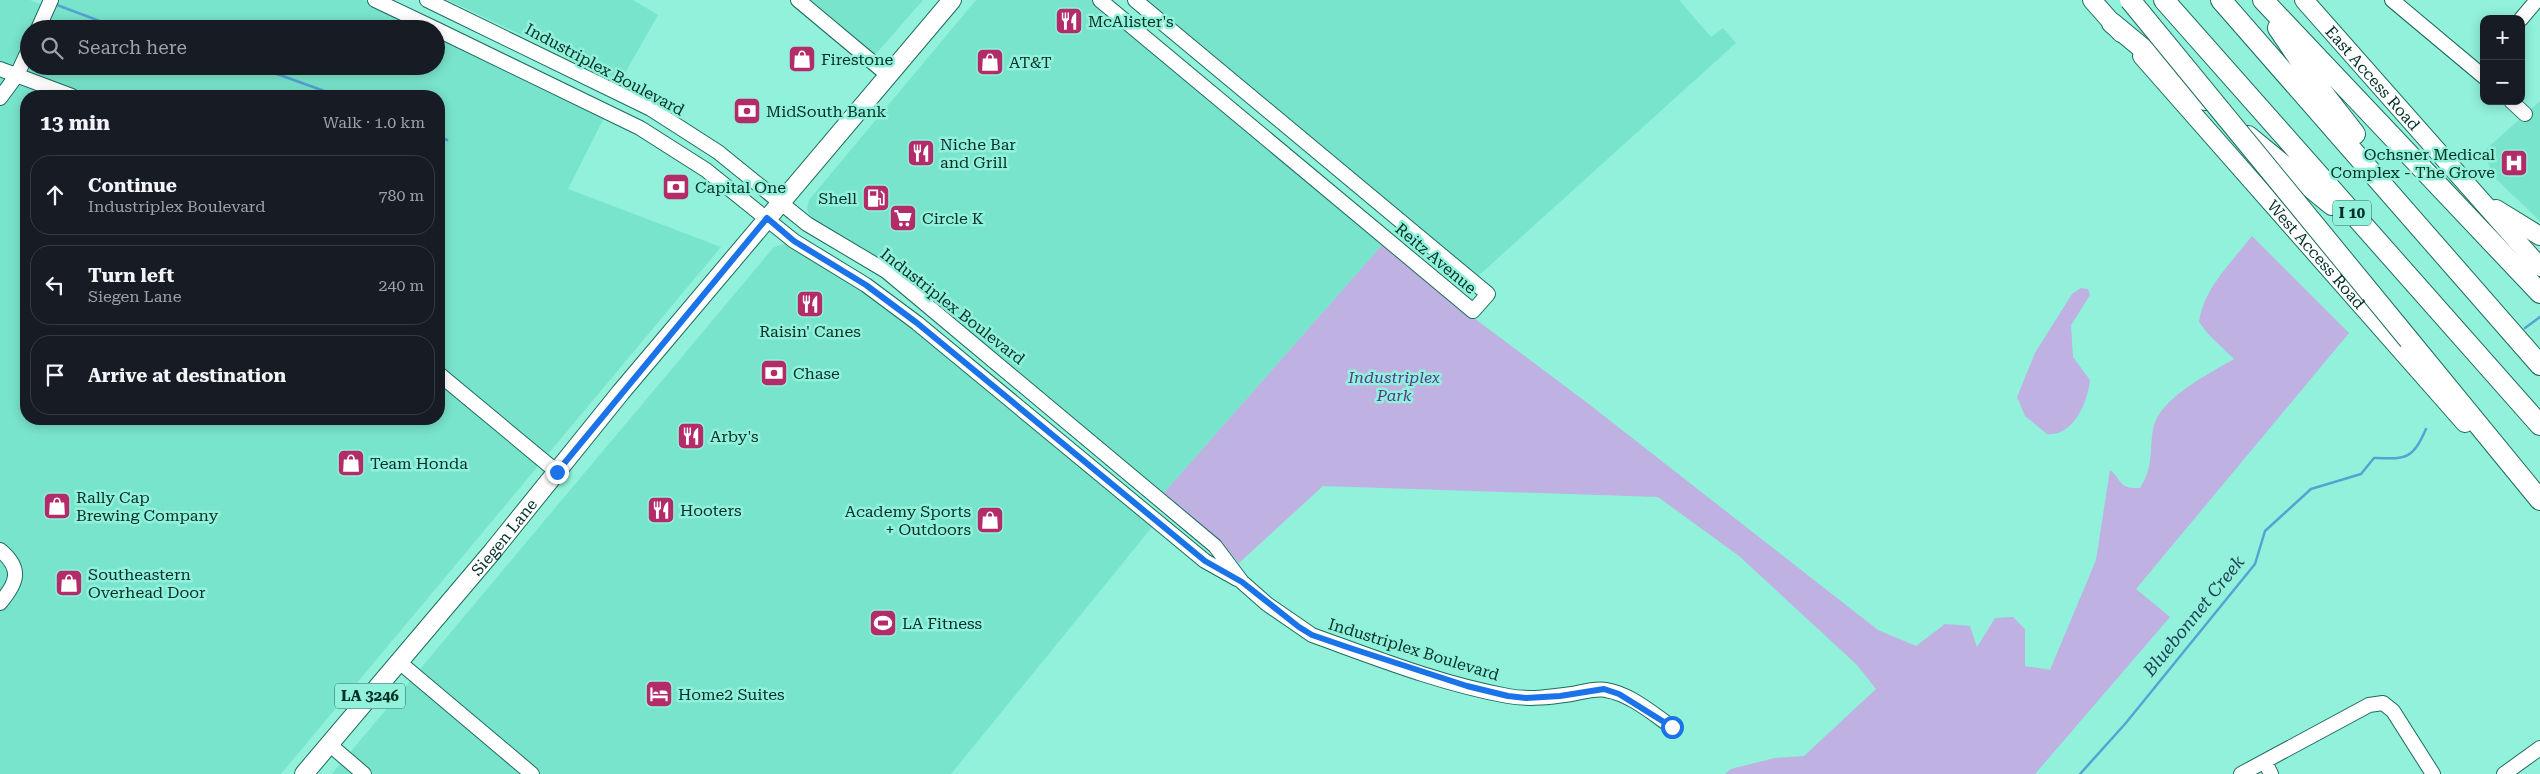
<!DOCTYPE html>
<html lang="en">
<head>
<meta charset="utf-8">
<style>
	:root { --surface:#171b24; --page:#242831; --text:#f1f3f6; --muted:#9ea1a6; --line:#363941 }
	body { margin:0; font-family:"Roboto Serif",serif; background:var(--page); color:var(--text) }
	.controls { position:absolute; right:15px; top:15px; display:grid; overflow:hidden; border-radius:10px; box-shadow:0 2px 12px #0003 }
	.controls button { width:45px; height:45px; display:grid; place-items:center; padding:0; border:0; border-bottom:1px solid var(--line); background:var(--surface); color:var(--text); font:25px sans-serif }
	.stop { position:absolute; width:15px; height:15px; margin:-11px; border:4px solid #1a73e8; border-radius:50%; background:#fff }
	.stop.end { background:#1a73e8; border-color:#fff; box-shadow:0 1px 5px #0008 }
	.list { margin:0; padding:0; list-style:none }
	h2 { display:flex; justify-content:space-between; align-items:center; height:65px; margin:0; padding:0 20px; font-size:21px }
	h2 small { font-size:16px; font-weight:400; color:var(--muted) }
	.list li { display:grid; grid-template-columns:32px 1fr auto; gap:15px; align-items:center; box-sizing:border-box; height:80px; margin:0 10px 10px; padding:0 10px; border:1px solid var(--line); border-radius:20px }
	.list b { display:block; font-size:19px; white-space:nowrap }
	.list p { margin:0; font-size:16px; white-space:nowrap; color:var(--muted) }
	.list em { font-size:16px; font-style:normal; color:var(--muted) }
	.icon { flex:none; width:28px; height:28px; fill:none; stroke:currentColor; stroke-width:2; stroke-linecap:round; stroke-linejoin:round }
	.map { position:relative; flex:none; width:2540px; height:774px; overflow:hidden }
	.search { position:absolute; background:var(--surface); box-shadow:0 2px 12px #0003; left:20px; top:20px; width:425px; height:55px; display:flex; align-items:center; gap:12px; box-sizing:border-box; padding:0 18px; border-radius:28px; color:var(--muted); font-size:19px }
	.panel { position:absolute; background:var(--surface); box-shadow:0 2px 12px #0003; left:20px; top:90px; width:425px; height:335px; border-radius:20px }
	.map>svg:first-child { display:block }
</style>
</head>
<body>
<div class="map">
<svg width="2540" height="774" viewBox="0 0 2540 774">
	<rect width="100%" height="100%" fill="#91f1db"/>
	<path fill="#79e4cc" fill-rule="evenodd" d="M0 0H30L48 7 51 0H364L427 29H29V66H436V33L607 112 568 189 721 247 281 774H0ZM26 96H439V419H26Z
		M448 0H633L658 15 620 82Z
		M806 0H923L874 56Z
		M976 0H1091L1382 245 1163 494 901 274 823 229 810 217 807 209 809 200Z
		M1143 0H1679L1711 37 1723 28 1736 43 1476 278Z
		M2540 101V221L2493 176 2484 151Z
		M794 241 866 285 1157 521 951 774H332L774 247Z"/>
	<path fill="#bfb1e2" d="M2252 236 2349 333 2136 589 2170 617 2035 774H1725L1731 769 1775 758 1804 756 1876 689 1857 665 1739 556 1658 497 1323 486 1239 563 1217 538 1163 494 1382 245 1439 292 1590 405 1878 630 1916 646 1945 624 1970 626 1977 647 1995 618 2013 617 2025 629V666L2050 670 2096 560 2110 470C2123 480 2117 489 2140 488 2154 466 2149 453 2153 429 2159 398 2209 374 2234 359L2209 335 2199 322C2204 288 2231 263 2252 236Z
		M2081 288 2088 289 2090 295 2071 325 2073 357 2090 380C2088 402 2073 437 2047 434L2025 416 2017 397 2035 353 2072 294Z"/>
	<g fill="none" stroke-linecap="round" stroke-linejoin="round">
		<path stroke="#55a3d3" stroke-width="2.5" d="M57 5 121 29
			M255 66 338 96
			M439 137 447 140
			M2525 328 2540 317
			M2080 774 2125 724 2255 564 2265 531 2311 489 2361 474 2374 458C2407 459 2412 460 2426 429"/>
		<g stroke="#1d6b5d" stroke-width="16">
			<path id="minor" d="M375 0 436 29
				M427 0 651 109 718 152 807 224 886 271 1215 546 1242 582 1267 604 1312 635C1376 658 1441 684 1508 696 1529 700 1551 697 1572 694 1582 692 1596 688 1606 690 1630 694 1652 713 1672 727
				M798 0 889 76
				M1100 0 1473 311 1488 294 1135 0
				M2392 0 2484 77
				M2521 19 2537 0
				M38 29 51 0
				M436 29 640 128 706 170 794 241 866 285 917 323 1205 561 1237 579
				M0 69 72 96
				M0 98 17 75 29 49
				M2511 101 2525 114
				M439 374 557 472
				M0 550C23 569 17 583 0 603
				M398 661 532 774
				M329 744 364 774
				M2265 762 2271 774
				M2241 774 2369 705 2383 703 2393 711 2433 774
				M2504 774 2540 748"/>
		</g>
		<g stroke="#1d6b5d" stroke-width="20">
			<g id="major">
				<path d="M2092 0 2121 33"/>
				<path id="s1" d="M2304 0 2540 267"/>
				<path id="s2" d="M2142 56 2465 423"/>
				<path d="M2496 209 2540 236"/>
				<path id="s3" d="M304 774 492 552 621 392 952 0"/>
			</g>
		</g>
		<g stroke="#1d6b5d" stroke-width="22">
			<path id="highway" d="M2164 0 2540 425
				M2221 0 2540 365
				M2263 0 2540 293
				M2112 23 2205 100
				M2278 28 2316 84 2355 134
				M2248 136 2332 205
				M2409 340 2540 500"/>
		</g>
		<use href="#minor" stroke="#fff" stroke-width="14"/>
		<use href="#major" stroke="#fff" stroke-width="18"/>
		<use href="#highway" stroke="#fff" stroke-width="20"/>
		<g stroke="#1d6b5d" stroke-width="22" stroke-linecap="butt">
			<path id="highway-bridge" d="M2130 0 2409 340"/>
		</g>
		<use href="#highway-bridge" stroke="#fff" stroke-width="20"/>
	</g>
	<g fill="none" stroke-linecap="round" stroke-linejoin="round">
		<path stroke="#1a73e8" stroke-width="6" d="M557 472 767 218 794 241 866 285 917 323 1205 561 1242 582 1299 627 1312 635 1350 648 1467 686 1508 696 1526 698 1560 696 1604 689 1619 694 1672 727"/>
	</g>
	<defs>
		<g id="restaurant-square" transform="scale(1.4375)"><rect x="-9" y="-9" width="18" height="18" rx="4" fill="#b42b69" stroke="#91f1db"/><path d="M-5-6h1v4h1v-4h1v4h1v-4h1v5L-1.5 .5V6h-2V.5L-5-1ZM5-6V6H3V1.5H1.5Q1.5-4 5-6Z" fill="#fff"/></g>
		<g id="shop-square" transform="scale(1.4375)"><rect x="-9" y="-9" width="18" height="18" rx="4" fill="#b42b69" stroke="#91f1db"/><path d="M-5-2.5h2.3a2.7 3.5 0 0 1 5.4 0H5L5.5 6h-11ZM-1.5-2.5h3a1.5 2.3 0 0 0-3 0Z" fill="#fff"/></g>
		<g id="bank-square" transform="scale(1.4375)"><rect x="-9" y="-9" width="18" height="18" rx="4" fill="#b42b69" stroke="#91f1db"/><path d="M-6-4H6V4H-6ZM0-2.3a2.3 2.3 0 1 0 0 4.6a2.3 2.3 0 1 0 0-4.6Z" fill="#fff"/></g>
		<g id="hospital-square" transform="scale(1.4375)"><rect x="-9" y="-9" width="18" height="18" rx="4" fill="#b42b69" stroke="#91f1db"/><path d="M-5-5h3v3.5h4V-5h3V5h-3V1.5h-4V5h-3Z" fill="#fff"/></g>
		<g id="fuel-square" transform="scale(1.4375)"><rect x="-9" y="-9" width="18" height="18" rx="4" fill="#b42b69" stroke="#91f1db"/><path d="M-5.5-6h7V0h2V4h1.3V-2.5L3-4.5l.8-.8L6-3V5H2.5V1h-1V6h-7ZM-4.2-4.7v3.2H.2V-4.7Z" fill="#fff"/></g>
		<g id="supermarket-square" transform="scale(1.4375)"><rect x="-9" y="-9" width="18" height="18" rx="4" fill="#b42b69" stroke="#91f1db"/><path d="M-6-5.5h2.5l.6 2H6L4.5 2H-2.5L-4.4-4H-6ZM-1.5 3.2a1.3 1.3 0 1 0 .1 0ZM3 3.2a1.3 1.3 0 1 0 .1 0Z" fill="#fff"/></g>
		<g id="stadium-square" transform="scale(1.4375)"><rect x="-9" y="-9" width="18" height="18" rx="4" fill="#b42b69" stroke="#91f1db"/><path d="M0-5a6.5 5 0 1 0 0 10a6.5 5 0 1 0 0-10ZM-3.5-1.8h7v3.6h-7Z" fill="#fff"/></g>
		<g id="hotel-square" transform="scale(1.4375)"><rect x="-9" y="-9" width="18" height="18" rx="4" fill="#b42b69" stroke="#91f1db"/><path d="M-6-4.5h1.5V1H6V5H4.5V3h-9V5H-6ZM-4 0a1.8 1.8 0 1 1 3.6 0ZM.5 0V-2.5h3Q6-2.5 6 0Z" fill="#fff"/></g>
	</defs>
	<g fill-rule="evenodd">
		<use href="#restaurant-square" x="1069" y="21"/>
		<use href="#shop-square" x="802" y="59"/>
		<use href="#shop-square" x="990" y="62"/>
		<use href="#bank-square" x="747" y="111"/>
		<use href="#restaurant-square" x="921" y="153"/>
		<use href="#hospital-square" x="2514" y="163"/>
		<use href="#bank-square" x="676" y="187"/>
		<use href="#fuel-square" x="876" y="198"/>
		<use href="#supermarket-square" x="903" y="218"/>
		<use href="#restaurant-square" x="810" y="304"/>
		<use href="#bank-square" x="774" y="373"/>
		<use href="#restaurant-square" x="691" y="436"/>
		<use href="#shop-square" x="351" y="463"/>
		<use href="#shop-square" x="57" y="506"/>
		<use href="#restaurant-square" x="661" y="510"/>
		<use href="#shop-square" x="990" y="520"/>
		<use href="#shop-square" x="69" y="583"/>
		<use href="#stadium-square" x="883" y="623"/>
		<use href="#hotel-square" x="659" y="694"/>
	</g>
	<g text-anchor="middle" stroke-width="5" stroke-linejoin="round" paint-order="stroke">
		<g fill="#91f1db" stroke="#2e6a5e" stroke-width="1">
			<rect x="2333" y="200.5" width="38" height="25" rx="4"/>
			<rect x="335" y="683.5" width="70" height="25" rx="4"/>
		</g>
		<g font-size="15" font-weight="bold" fill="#043029">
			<text x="2352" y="218">I 10</text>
			<text x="370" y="701">LA 3246</text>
		</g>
		<g font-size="16" fill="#043029" stroke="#91f1db" text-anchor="start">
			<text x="1088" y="27">McAlister's</text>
			<text x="821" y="65">Firestone</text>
			<text x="1009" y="68">AT&amp;T</text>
			<text x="766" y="117">MidSouth Bank</text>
			<text x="940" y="150">Niche Bar<tspan x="940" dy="18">and Grill</tspan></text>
			<text x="2495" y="160" text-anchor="end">Ochsner Medical<tspan x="2495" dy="18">Complex - The Grove</tspan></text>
			<text x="695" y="193">Capital One</text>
			<text x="857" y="204" text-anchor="end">Shell</text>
			<text x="922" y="224">Circle K</text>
			<text x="810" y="337" text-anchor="middle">Raisin' Canes</text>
			<text x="793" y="379">Chase</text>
			<text x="710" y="442">Arby's</text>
			<text x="370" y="469">Team Honda</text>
			<text x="76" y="503">Rally Cap<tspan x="76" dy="18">Brewing Company</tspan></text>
			<text x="680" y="516">Hooters</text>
			<text x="971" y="517" text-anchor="end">Academy Sports<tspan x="971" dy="18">+ Outdoors</tspan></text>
			<text x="88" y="580">Southeastern<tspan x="88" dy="18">Overhead Door</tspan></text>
			<text x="902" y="629">LA Fitness</text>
			<text x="678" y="700">Home2 Suites</text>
		</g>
		<g font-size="16" fill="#043029" stroke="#91f1db">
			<text transform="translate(605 69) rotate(28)" y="6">Industriplex Boulevard</text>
			<text dy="6" stroke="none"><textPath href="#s1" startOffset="104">East Access Road</textPath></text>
			<text dy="6" stroke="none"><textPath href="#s2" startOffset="264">West Access Road</textPath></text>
			<text transform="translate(1436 258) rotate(40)" y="6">Reitz Avenue</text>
			<text transform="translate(953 306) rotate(38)" y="6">Industriplex Boulevard</text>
			<text dy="6" stroke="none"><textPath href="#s3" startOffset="310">Siegen Lane</textPath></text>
			<text transform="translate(1414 649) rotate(17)" y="6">Industriplex Boulevard</text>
		</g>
		<g font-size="16" font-style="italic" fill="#59398d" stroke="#91f1db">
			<text x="1394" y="383">Industriplex<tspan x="1394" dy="18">Park</tspan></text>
		</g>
		<g font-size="18" font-style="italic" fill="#1d3f54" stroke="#91f1db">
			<text transform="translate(2194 616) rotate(-51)" y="6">Bluebonnet Creek</text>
		</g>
	</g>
</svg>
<div class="controls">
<button>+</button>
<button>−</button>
</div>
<div class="stop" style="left:1672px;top:727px"></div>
<div class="stop end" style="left:557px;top:472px"></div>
<div class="search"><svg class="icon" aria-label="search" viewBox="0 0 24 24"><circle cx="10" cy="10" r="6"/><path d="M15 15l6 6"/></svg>Search here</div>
<section class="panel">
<h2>13 min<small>Walk · 1.0 km</small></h2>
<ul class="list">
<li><svg class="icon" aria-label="ahead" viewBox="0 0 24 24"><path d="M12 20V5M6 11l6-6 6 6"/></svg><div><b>Continue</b><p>Industriplex Boulevard</p></div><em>780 m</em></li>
<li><svg class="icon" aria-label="left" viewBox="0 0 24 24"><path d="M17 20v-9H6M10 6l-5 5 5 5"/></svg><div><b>Turn left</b><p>Siegen Lane</p></div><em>240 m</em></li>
<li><svg class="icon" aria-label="arrive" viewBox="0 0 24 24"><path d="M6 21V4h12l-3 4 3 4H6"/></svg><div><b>Arrive at destination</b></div></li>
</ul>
</section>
</div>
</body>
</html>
